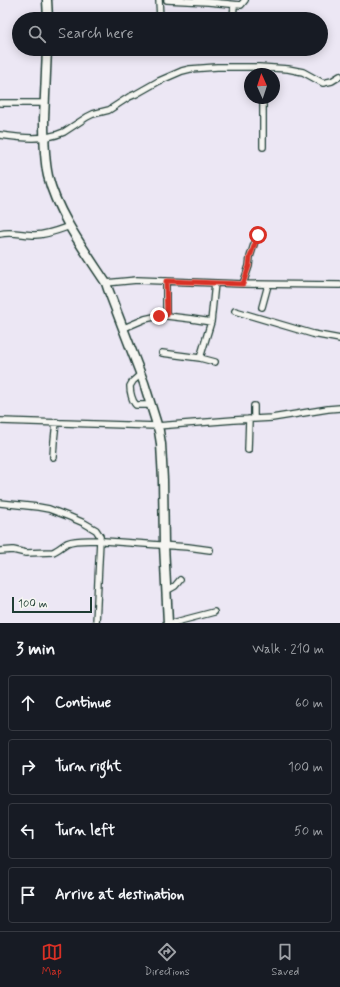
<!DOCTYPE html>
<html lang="en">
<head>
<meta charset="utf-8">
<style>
	:root { --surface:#171b24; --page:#242831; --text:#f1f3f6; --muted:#9ea1a6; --line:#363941; --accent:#d93025 }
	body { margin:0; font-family:Mynerve,sans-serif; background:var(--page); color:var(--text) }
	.compass { position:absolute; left:244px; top:68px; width:36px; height:36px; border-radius:50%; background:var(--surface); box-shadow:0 2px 10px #0003; rotate:357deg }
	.scale { position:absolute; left:12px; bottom:10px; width:80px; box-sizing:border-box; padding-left:4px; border:2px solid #1f3d34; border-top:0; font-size:11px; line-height:14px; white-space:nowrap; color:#1f3d34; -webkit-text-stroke:3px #f6f6f2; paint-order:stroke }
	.stop { position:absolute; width:12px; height:12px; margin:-9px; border:3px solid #d93025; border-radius:50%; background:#fff }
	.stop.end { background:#d93025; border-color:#fff; box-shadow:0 1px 4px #0008 }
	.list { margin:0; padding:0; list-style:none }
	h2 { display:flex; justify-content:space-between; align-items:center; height:52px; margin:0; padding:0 16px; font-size:17px }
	h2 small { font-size:13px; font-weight:400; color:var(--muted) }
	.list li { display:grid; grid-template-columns:26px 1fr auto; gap:12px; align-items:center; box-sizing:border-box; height:56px; margin:0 8px 8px; padding:0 8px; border:1px solid var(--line); border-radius:4px }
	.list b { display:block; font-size:15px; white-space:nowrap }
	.list em { font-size:13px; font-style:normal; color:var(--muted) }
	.icon { flex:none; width:22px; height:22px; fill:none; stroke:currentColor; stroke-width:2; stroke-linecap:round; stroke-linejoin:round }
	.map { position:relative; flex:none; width:340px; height:623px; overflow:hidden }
	.search { position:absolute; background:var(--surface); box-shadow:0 2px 10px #0003; left:12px; right:12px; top:12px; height:44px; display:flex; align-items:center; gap:10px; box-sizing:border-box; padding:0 14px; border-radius:22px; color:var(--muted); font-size:15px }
	.sheet { height:308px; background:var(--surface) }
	nav { display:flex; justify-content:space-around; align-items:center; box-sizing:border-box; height:56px; border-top:1px solid var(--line); background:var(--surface); font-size:11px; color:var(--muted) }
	nav a { display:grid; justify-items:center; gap:2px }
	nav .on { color:var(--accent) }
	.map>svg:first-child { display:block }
</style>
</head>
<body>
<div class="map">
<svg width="340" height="623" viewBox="0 0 340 623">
	<rect width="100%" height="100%" fill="#ece7f4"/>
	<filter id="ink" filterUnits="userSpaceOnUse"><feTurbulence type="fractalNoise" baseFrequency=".025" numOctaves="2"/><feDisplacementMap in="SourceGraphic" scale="8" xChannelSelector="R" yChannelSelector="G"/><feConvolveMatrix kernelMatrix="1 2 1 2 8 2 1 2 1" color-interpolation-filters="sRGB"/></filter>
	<g filter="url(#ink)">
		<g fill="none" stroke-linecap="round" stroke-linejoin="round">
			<g stroke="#1f3d34" stroke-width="8">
				<path id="minor" d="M159 0 160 19
					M167 0 208 2 241 5 245 0
					M233 19 234 5
					M262 68V74
					M263 98V147
					M0 103H45
					M0 135C21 138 44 141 64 132L87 117 93 114 109 110 129 97 136 94 159 81 182 71 190 69 217 67H259L288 69 303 72 323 83 332 81 340 76
					M0 234C11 231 24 235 35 235 47 235 59 230 70 226
					M166 281V312L167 316 192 319 211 322
					M106 283 137 280 243 284 340 285
					M243 284 249 266 250 257 257 235
					M262 307 268 285
					M235 311 313 334 340 339
					M124 328 145 319 154 317 167 315
					M162 353 200 358 215 362
					M200 358 211 322 215 283
					M141 374 133 381 130 386C130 392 132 401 136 405H151
					M254 419V406
					M0 421 157 426 234 420 272 418 328 409 340 408
					M248 450 249 419
					M53 457 54 441 56 422
					M0 503 38 507 49 509 70 517 84 523 96 530 100 536V540L96 623
					M104 541 188 547 210 550
					M0 551 13 550 26 553 53 552C58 550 62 546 67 543 77 539 89 541 100 540
					M166 591 175 586 180 580
					M172 623 214 612"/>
			</g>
			<g stroke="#1f3d34" stroke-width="11">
				<path id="highway" d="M47 0 48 19
					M47 49C46 72 45 96 44 119 44 138 44 158 48 176 57 213 85 251 106 283L108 289 144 383 159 431 161 444 163 480 164 545 168 623"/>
			</g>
			<use href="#minor" stroke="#f6f6f2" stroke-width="5.5"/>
			<use href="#highway" stroke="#f6f6f2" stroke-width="8"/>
		</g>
	</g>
	<g fill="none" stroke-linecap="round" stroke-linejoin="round" filter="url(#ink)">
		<path stroke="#d93025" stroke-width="5" d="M159 316 167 315 166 281 243 284 249 266 250 257 258 235"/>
	</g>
</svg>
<svg class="compass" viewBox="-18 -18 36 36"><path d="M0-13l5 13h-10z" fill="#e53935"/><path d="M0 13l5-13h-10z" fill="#9ea1a6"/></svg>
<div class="scale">100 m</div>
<div class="stop" style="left:258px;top:235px"></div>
<div class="stop end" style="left:159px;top:316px"></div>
<div class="search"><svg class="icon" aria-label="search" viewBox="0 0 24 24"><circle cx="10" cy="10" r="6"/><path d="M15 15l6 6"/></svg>Search here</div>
</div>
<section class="sheet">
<h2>3 min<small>Walk · 210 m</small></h2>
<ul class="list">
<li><svg class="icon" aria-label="ahead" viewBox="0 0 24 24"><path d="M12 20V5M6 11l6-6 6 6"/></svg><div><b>Continue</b></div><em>60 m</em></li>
<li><svg class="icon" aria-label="right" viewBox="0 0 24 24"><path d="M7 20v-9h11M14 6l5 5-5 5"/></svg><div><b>Turn right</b></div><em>100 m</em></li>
<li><svg class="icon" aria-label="left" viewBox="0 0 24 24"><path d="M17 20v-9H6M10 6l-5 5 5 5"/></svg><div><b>Turn left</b></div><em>50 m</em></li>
<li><svg class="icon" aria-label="arrive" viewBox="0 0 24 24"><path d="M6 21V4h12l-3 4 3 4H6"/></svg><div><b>Arrive at destination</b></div></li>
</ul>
</section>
<nav>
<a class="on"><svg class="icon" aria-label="map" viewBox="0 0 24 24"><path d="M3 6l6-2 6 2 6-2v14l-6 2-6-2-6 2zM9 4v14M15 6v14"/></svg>Map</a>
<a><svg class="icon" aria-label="directions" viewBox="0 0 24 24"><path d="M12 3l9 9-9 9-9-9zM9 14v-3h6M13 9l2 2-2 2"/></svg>Directions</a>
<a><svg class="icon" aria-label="saved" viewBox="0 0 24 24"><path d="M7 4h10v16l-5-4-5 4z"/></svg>Saved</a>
</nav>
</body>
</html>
